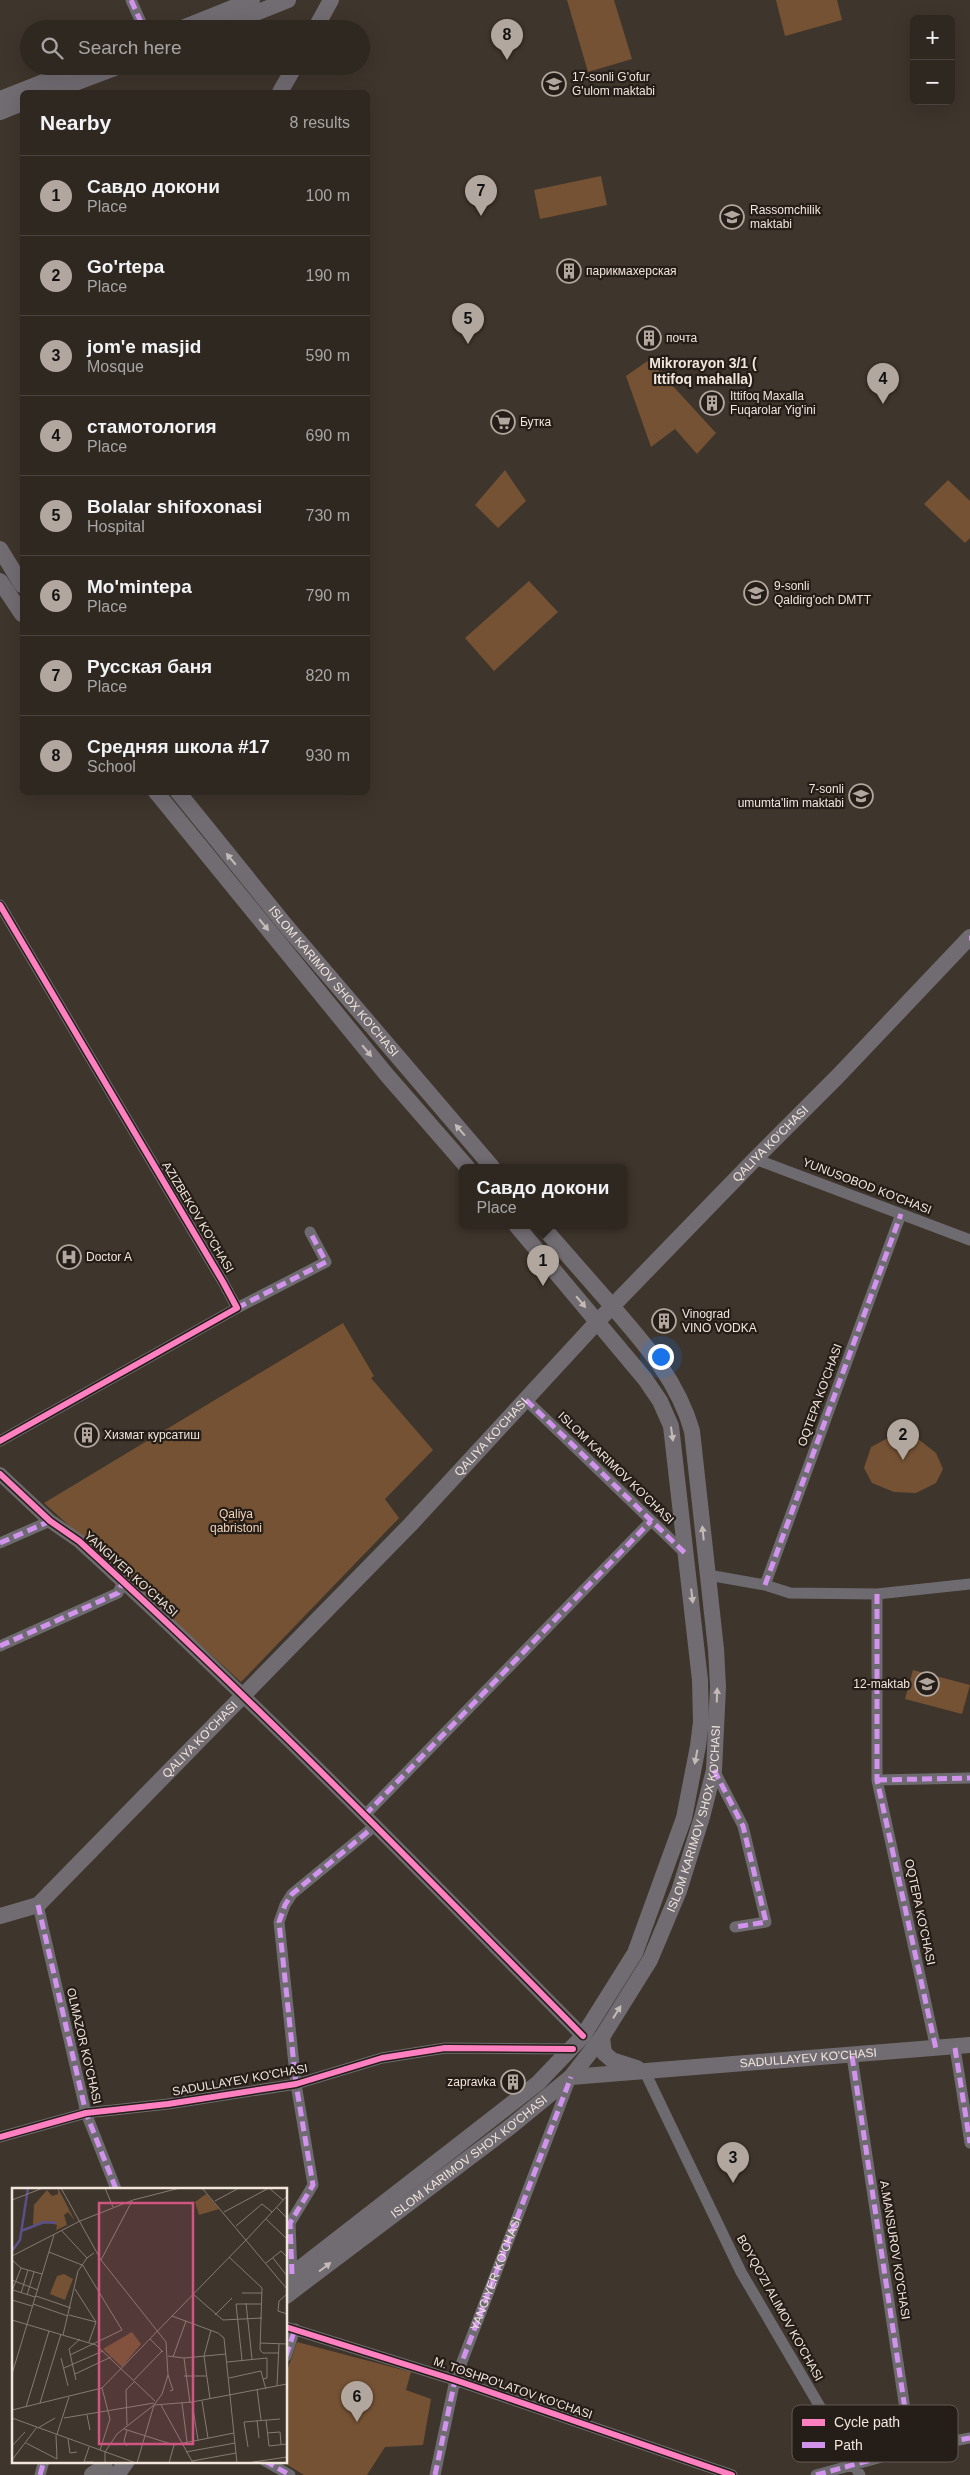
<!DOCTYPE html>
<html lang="en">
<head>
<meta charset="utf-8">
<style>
	:root { --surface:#2e2821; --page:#3a342e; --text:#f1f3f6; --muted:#a7a6a5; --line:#49443f; --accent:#b2a79e }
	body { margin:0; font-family:Arial,sans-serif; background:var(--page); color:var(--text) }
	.controls { position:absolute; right:15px; top:15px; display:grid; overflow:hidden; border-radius:8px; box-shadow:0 5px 20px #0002 }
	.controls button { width:45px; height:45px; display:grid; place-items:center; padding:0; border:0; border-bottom:1px solid var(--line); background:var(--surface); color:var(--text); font:25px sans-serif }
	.you { position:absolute; left:660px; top:1356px; width:18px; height:18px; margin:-12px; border:4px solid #fff; border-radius:50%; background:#1a73e8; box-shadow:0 0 0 8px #1a73e833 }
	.badge { display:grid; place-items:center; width:32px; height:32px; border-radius:50%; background:var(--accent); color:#111; font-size:16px; font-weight:700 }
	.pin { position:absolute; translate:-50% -41px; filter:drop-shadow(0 1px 2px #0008) }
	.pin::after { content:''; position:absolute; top:26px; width:18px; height:15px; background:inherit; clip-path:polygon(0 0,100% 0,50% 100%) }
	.popup { position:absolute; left:459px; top:1164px; width:168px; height:65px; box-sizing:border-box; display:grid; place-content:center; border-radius:8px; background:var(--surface); filter:drop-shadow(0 1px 4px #0005); font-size:16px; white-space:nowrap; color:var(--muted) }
	.popup b { font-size:19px; color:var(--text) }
	.popup::after { content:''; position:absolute; left:50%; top:100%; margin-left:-10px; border:10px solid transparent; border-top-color:var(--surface) }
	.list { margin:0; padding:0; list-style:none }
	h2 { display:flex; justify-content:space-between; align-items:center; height:65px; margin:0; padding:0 20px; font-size:21px }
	h2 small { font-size:16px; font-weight:400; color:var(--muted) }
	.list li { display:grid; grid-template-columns:32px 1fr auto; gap:15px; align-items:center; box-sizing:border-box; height:80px; padding:0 20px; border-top:1px solid var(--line) }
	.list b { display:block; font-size:19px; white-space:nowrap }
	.list p { margin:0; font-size:16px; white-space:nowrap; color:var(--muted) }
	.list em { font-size:16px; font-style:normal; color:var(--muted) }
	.icon { flex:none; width:28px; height:28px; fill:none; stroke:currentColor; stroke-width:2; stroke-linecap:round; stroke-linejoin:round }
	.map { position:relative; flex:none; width:970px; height:2475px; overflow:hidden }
	.search { position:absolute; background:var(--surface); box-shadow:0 5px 20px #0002; left:20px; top:20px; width:350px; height:55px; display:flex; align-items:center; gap:12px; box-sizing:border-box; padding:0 18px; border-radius:28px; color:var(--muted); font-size:19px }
	.panel { position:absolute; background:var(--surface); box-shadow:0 5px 20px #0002; left:20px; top:90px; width:350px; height:705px; border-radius:8px }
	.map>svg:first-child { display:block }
</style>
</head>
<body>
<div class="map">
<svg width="970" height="2475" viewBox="0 0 970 2475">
	<rect width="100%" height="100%" fill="#3e352c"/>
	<path fill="#755233" d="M567 0H614L632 59 588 72Z
		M776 0H837L842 20 785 36Z
		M601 176 607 205 540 219 534 190Z
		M649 360 716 433 697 454 675 429 651 447 626 376Z
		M505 470 526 501 498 528 475 505Z
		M948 480 970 501V538L965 543 924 504Z
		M529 581 558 612 494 671 465 638Z
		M343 1323 374 1376 371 1378 433 1450 385 1499 399 1518 241 1682 44 1503Z
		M913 1435 936 1453 943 1469 936 1483 916 1493 894 1492 872 1483 864 1468 871 1447 886 1439Z
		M913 1670 970 1685 962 1714 905 1699Z
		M297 2342 411 2372 406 2390 431 2399 423 2445 385 2447 367 2475H304L281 2461H286V2374Z"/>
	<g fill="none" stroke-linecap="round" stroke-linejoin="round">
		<path stroke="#6e6b70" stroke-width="11" d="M131 0 144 29
			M0 905 223 1282 237 1308 0 1441
			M755 1159 970 1240
			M237 1308 326 1262 310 1232
			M526 1400 687 1555
			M0 1543 50 1521
			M708 1575 765 1585 790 1593 877 1594 970 1584
			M765 1585 901 1214
			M877 1594V1780L936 2049
			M0 1646 118 1593 123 1581
			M714 1770 743 1826 766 1922 735 1927
			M877 1780 970 1778
			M365 1815 651 1521
			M38 1905 86 2113 116 2189
			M955 2048 970 2143
			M852 2056 911 2449
			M644 2070 741 2272 860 2475
			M0 2137 86 2113 168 2104 296 2084 382 2058 445 2048 573 2049
			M292 2274 290 2223 313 2185 296 2084 279 1922 285 1905 292 1894 376 1825
			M286 2327 455 2380 732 2475
			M286 2356 295 2329
			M265 2461 290 2475
			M40 2475 44 2461
			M435 2475 455 2380 570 2080
			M816 2475 911 2449 970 2438"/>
		<path stroke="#6e6b70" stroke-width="14" d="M0 1474 50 1521 79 1541C253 1700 418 1868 583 2036"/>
		<g stroke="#716c71" stroke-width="16">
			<path d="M180 29 252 0"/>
			<path d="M216 29 288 0"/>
			<path d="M315 29 331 0"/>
			<path d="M51 92 120 66"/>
			<path d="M280 92 295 66"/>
			<path d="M0 99 84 66"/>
			<path d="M0 112 22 103"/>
			<path d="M0 549 22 585"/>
			<path d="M0 581 22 614"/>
			<path d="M156 792 386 1074 467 1167"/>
			<path id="s1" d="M178 792 287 927 492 1167"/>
			<path id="s2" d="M0 1916 38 1905 410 1525 598 1321 755 1159 838 1076 970 937"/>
			<path d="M602 2037 604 2053 612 2060 637 2068"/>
			<path id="s3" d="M571 2077 970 2045"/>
			<path d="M286 2279 538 2083 583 2036 635 1953 684 1818 698 1746 701 1722 700 1680 671 1426 660 1401 645 1379 516 1225"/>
			<path id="s4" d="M286 2296 510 2127 571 2077 602 2037 650 1960 679 1891 702 1817 714 1770 718 1687 716 1649 692 1431C678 1381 645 1344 612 1306 588 1279 565 1252 541 1225"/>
			<path d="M117 2475 127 2461"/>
		</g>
		<path stroke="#706b6d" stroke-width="18" d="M93 2475 104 2468"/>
		<g stroke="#d193ec" stroke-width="5" stroke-dasharray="10 5" stroke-linecap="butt">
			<path d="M131 0 144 29"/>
			<path d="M969 938H970"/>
			<path d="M237 1308 326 1262 310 1232"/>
			<path d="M526 1400 687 1555"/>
			<path d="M0 1543 50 1521"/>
			<path d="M765 1585 901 1214"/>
			<path d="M877 1594V1780L936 2049"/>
			<path d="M0 1646 118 1593 123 1581"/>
			<path d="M714 1770 743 1826 766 1922 735 1927"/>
			<path d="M877 1780 970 1778"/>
			<path d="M365 1815 651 1521"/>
			<path d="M38 1905 86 2113 116 2189"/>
			<path d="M955 2048 970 2143"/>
			<path d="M852 2056 911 2449"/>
			<path d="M292 2274 290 2223 313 2185 296 2084 279 1922 285 1905 292 1894 376 1825"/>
			<path d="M286 2356 295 2329"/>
			<path d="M265 2461 290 2475"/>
			<path d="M40 2475 44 2461"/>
			<path id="s5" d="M435 2475 455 2380 571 2077"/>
			<path d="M816 2475 911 2449 970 2438"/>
		</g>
		<g stroke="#251d17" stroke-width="9">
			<path id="cycleway" d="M0 905 223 1282 237 1308 0 1441
				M0 1474 50 1521 79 1541C253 1700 418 1868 583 2036
				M0 2137 86 2113 168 2104 296 2084 382 2058 445 2048 573 2049
				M286 2327 455 2380 732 2475"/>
		</g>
		<use href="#cycleway" stroke="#ff80c0" stroke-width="6"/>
	</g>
	<defs><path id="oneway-solid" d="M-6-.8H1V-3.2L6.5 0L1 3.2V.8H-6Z" transform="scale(1.25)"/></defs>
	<g fill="#c4bbb7">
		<use href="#oneway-solid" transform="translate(231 859) rotate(-130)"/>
		<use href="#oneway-solid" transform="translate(264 925) rotate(50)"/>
		<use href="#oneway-solid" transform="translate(367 1051) rotate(50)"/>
		<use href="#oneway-solid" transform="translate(460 1130) rotate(-131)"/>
		<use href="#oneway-solid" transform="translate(581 1302) rotate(50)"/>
		<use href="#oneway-solid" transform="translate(672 1434) rotate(82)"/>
		<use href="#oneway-solid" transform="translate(703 1533) rotate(-96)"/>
		<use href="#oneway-solid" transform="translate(692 1596) rotate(83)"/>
		<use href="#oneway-solid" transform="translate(717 1695) rotate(-88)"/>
		<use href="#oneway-solid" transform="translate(696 1757) rotate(101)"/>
		<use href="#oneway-solid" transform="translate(617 2012) rotate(-58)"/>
		<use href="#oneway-solid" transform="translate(325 2267) rotate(-37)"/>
	</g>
	<defs>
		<g id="school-ring" transform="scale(1.25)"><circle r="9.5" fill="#251d17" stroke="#b2a79e" stroke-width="1.5"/><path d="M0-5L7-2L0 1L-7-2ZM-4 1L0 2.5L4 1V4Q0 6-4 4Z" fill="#b2a79e"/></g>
		<g id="university-ring" transform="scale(1.25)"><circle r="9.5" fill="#251d17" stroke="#b2a79e" stroke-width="1.5"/><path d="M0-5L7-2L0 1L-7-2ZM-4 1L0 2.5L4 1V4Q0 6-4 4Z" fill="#b2a79e"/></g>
		<g id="building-ring" transform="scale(1.25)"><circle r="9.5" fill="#251d17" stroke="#b2a79e" stroke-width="1.5"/><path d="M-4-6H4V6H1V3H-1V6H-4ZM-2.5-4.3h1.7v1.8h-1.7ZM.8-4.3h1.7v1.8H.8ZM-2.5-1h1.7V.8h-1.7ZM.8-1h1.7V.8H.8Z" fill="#b2a79e"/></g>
		<g id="supermarket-ring" transform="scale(1.25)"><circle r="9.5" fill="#251d17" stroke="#b2a79e" stroke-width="1.5"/><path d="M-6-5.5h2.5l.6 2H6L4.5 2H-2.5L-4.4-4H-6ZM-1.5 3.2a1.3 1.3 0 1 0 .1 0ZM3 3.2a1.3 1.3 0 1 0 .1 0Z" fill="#b2a79e"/></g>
		<g id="hospital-ring" transform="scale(1.25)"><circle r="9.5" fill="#251d17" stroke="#b2a79e" stroke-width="1.5"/><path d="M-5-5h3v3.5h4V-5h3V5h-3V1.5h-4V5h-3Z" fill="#b2a79e"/></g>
	</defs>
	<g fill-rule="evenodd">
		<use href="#school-ring" x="554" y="84"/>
		<use href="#university-ring" x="732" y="217"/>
		<use href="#building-ring" x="569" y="271"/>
		<use href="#building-ring" x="649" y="338"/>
		<use href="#building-ring" x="712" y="403"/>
		<use href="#supermarket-ring" x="503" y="422"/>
		<use href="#school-ring" x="756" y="593"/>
		<use href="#school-ring" x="861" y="796"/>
		<use href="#hospital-ring" x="69" y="1257"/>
		<use href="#building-ring" x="664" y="1321"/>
		<use href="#building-ring" x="87" y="1435"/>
		<use href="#school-ring" x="927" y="1684"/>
		<use href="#building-ring" x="513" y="2082"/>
	</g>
	<g text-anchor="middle" stroke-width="4.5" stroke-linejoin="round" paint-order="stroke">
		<g font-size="12" fill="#f1e5dc" stroke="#251d17" text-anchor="start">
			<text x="572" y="81">17-sonli G'ofur<tspan x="572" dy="14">G'ulom maktabi</tspan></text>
			<text x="750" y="214">Rassomchilik<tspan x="750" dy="14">maktabi</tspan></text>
			<text x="586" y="275">парикмахерская</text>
			<text x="666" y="342">почта</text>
			<text x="730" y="400">Ittifoq Maxalla<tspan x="730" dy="14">Fuqarolar Yig'ini</tspan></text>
			<text x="520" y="426">Бутка</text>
			<text x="774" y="590">9-sonli<tspan x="774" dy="14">Qaldirg'och DMTT</tspan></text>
			<text x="844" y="793" text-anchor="end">7-sonli<tspan x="844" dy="14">umumta'lim maktabi</tspan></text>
			<text x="86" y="1261">Doctor A</text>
			<text x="682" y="1318">Vinograd<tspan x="682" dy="14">VINO VODKA</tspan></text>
			<text x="104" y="1439">Хизмат курсатиш</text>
			<text x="910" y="1688" text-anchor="end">12-maktab</text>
			<text x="496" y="2086" text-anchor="end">zapravka</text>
		</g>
		<g font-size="12" fill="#f1e5dc" stroke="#251d17">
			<text dy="4" stroke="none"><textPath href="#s1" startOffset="245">ISLOM KARIMOV SHOX KO'CHASI</textPath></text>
			<text dy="4" stroke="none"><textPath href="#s2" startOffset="1096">QALIYA KO'CHASI</textPath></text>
			<text transform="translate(867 1186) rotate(21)" y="4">YUNUSOBOD KO'CHASI</text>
			<text transform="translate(198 1217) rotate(59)" y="4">AZIZBEKOV KO'CHASI</text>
			<text transform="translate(820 1395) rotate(-70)" y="4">OQTEPA KO'CHASI</text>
			<text dy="4" stroke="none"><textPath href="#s2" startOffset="691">QALIYA KO'CHASI</textPath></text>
			<text transform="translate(616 1468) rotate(44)" y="4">ISLOM KARIMOV KO'CHASI</text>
			<text transform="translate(131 1574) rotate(42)" y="4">YANGIYER KO'CHASI</text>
			<text dy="4" stroke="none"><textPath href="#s2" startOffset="271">QALIYA KO'CHASI</textPath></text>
			<text dy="4" stroke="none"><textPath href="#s4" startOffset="650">ISLOM KARIMOV SHOX KO'CHASI</textPath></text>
			<text transform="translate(920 1912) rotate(78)" y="4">OQTEPA KO'CHASI</text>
			<text transform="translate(84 2046) rotate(77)" y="4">OLMAZOR KO'CHASI</text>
			<text dy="4" stroke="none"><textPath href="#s3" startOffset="238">SADULLAYEV KO'CHASI</textPath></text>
			<text transform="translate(240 2080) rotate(-10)" y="4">SADULLAYEV KO'CHASI</text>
			<text dy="4" stroke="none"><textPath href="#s4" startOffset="230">ISLOM KARIMOV SHOX KO'CHASI</textPath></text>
			<text transform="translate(895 2250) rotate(81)" y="4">A.MANSUROV KO'CHASI</text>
			<text dy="4" stroke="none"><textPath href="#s5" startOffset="211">YANGIYER KO'CHASI</textPath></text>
			<text transform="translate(780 2308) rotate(61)" y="4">BOYQO'ZI ALIMOV KO'CHASI</text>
			<text transform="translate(513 2388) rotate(19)" y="4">M. TOSHPO'LATOV KO'CHASI</text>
		</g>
		<g font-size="12" fill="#f3d3b8" stroke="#251d17">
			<text x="236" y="1518">Qaliya<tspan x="236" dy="14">qabristoni</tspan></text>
		</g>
		<g font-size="14" font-weight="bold" fill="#f1e5dc" stroke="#251d17">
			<text x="703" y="368">Mikrorayon 3/1 (<tspan x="703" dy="16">Ittifoq mahalla)</tspan></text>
		</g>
	</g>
	<g transform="translate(12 2188)">
		<rect width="275" height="275" fill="#3e352c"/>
		<path d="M46 0 63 33 56 24 52 27 55 37 44 42 45 37 39 35 21 37 22 17 35 2 40 8 46 6ZM194 6 207 21 187 27 183 14ZM52 86 61 91 53 112 38 106 45 88ZM120 144 129 156 110 179 91 161Z" fill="#755233"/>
		<path fill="none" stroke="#595088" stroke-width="2.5" d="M9 43 32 34 44 35M0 63 8 52 16 0"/>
		<path fill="none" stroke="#867b72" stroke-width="1" d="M49 0 89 72 154 154 156 187 150 206 142 217 105 246 93 264V275M93 0 101 19M190 0 275 101M257 0 271 12M0 12 31 0M203 13 227 0M264 19 275 30M212 24 257 0M254 31 275 51M224 38 250 16 260 24M49 42 75 70M235 51 275 8M37 64 70 77M0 68 68 33 121 12 168 0M217 69 250 100 248 162 251 165H267M261 70 275 88M0 72 9 80 30 86M89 72 120 13M254 75 269 63 275 69M0 92 26 102M63 101 84 134M1 102 23 109M0 103 9 80M9 105 16 82M230 105H250M181 106 211 132 250 130M275 106 267 113 266 123 275 126M15 107 22 84M24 108 59 120M0 112 20 118M234 115 240 171M21 116 56 128M57 127 84 134 77 154M203 127 220 110M160 128 206 145 212 150 225 275M0 132 84 157 143 213M51 147 66 83 75 70 82 65M138 151 151 164M248 155 275 156M58 167 110 142 70 76M156 168 172 170 214 166M161 169 174 133M49 170 56 198M172 170 178 215M230 172 224 116H250M215 174 255 170V190L251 191 254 201M52 180 91 163M0 186 42 47M63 186 99 169M156 187 161 202 158 203M172 188H194M217 190 249 183 251 191M64 192 57 161 68 151M122 192 150 163M265 198 267 156M245 201 249 232M198 211 192 168 199 142M190 213 196 250M180 214 186 252M28 215 49 146M170 215 175 254M142 217 180 214 275 196M149 217 181 275M14 219 37 143M0 222 90 200 235 51M75 227 78 242M0 230 124 275M52 230 142 215M245 232 247 250M254 232 257 258 275 256M115 237 114 202 123 193M26 240 43 230M112 241 162 257 222 245M255 245 268 244 269 256M45 246 57 209M56 251 58 265 65 264M14 255 45 271 44 247M0 258 13 244M115 258 112 253 115 242M77 259 72 274H81M236 259 232 234 268 231M88 262 98 231 90 200M174 264 223 255M0 272 25 239M180 273 224 265M125 275 142 217M157 275 162 257M235 275 275 269"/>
		<path fill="#d05682" fill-opacity="0.15" stroke="#d05682" stroke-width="2.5" d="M87 15H181V256H87Z"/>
		<rect width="275" height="275" fill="none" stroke="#f1e5dc" stroke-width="2.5"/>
	</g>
	<rect x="792" y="2405" width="166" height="57" rx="8" fill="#251d17" stroke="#625952" stroke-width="1"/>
	<rect x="802" y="2419" width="23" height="7" fill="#ff80c0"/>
	<rect x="802" y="2442" width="23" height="6" fill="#d193ec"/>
	<g font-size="14" fill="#f1e5dc">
		<text x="834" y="2427">Cycle path</text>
		<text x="834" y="2450">Path</text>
	</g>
</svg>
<div class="controls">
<button>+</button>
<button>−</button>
</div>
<div class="you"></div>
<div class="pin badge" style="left:543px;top:1286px">1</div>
<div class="popup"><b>Савдо докони</b>Place</div>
<div class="pin badge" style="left:903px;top:1460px">2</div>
<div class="pin badge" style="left:733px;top:2183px">3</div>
<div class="pin badge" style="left:883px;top:404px">4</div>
<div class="pin badge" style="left:468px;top:344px">5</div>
<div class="pin badge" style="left:357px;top:2422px">6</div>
<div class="pin badge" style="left:481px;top:216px">7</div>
<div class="pin badge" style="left:507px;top:60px">8</div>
<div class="search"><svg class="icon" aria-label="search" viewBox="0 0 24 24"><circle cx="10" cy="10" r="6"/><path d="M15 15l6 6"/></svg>Search here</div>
<section class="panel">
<h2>Nearby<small>8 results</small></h2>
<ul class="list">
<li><span class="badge">1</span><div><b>Савдо докони</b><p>Place</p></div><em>100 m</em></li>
<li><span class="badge">2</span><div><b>Go'rtepa</b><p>Place</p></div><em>190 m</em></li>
<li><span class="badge">3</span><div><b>jom'e masjid</b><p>Mosque</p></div><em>590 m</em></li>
<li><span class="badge">4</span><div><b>стамотология</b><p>Place</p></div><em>690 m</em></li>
<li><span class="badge">5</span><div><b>Bolalar shifoxonasi</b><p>Hospital</p></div><em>730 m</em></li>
<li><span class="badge">6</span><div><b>Mo'mintepa</b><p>Place</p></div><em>790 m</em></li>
<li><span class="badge">7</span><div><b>Русская баня</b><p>Place</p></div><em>820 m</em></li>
<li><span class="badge">8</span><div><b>Средняя школа #17</b><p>School</p></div><em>930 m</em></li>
</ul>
</section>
</div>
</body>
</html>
